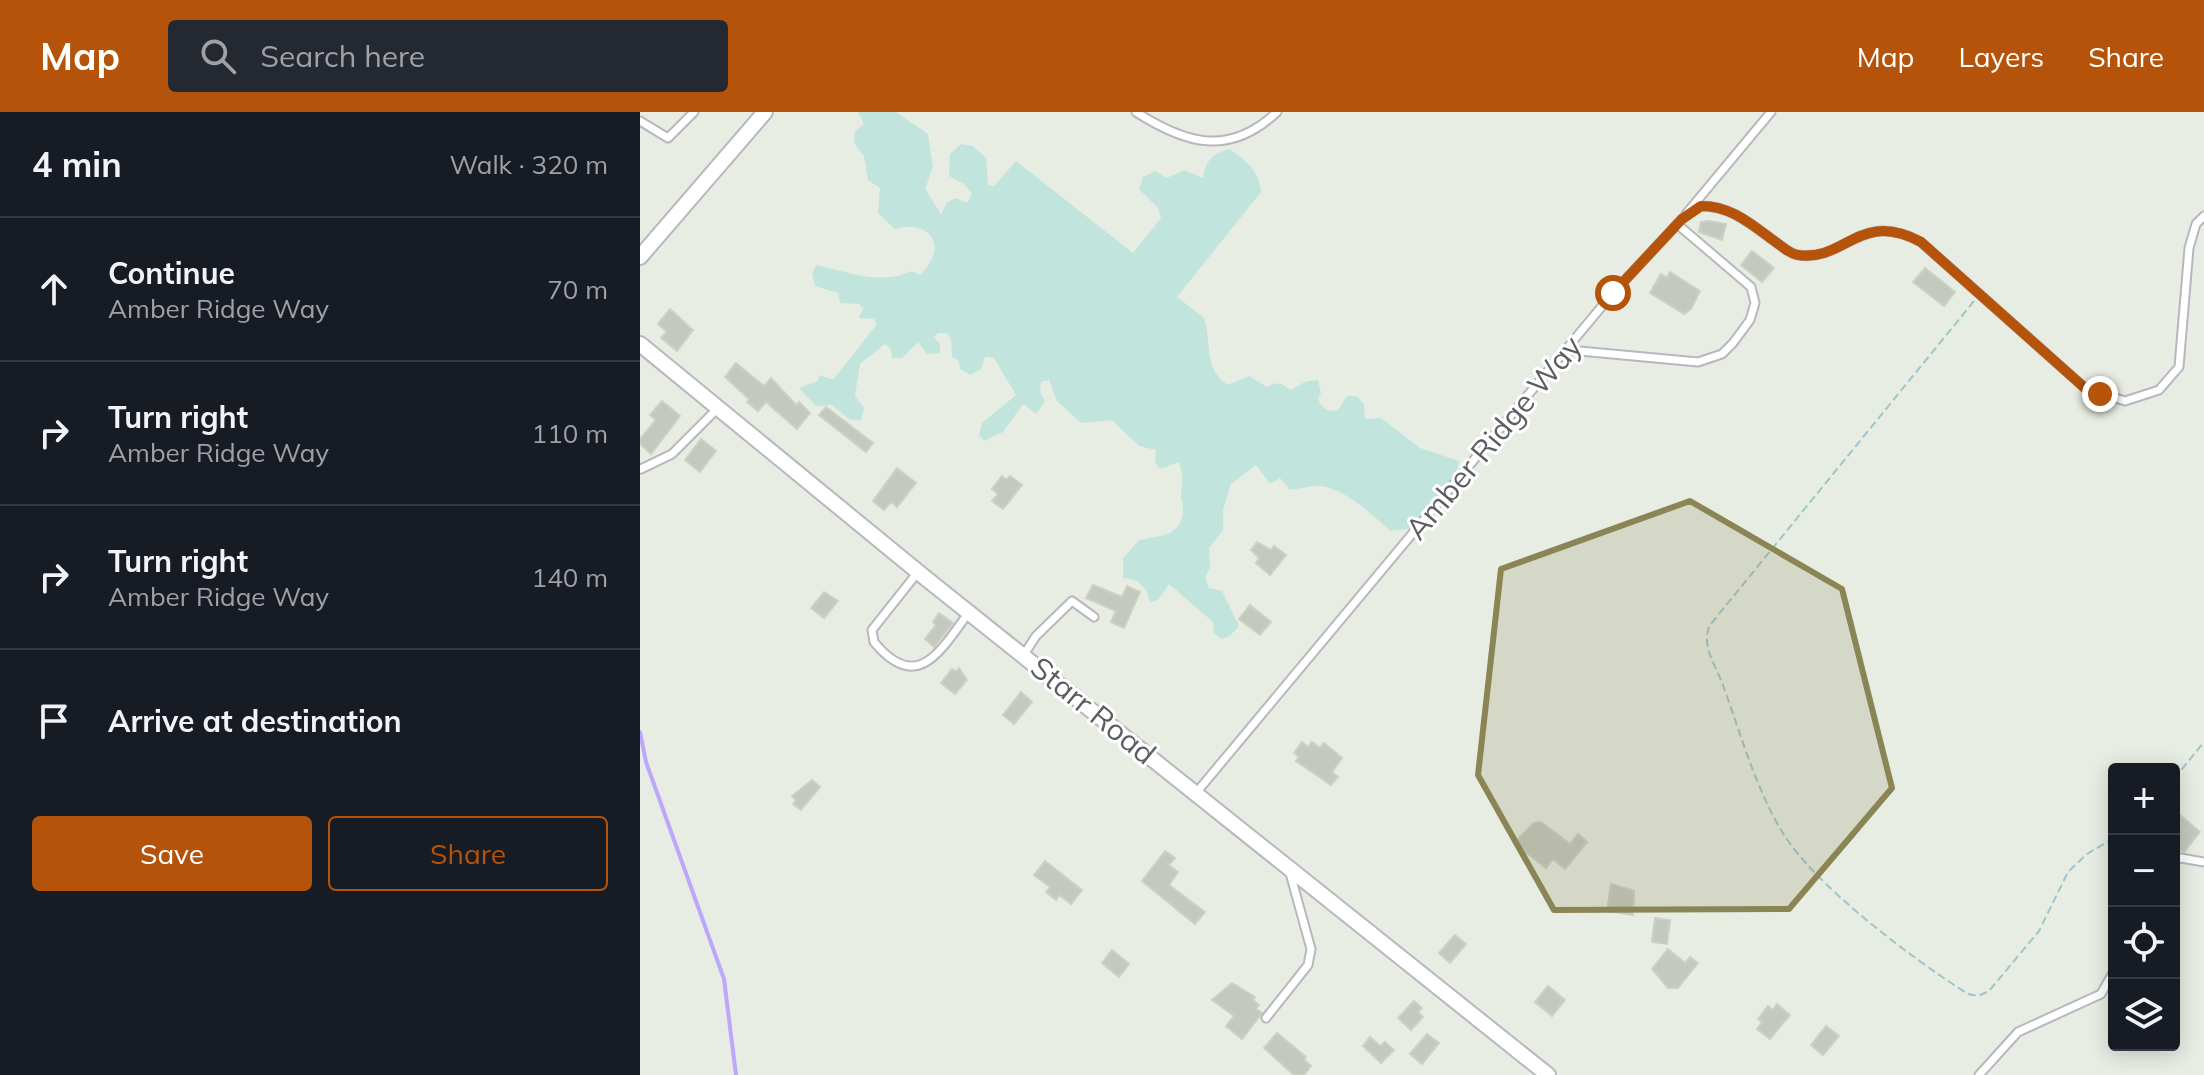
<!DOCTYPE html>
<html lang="en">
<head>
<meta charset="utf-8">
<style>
	:root { --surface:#171b24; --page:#242831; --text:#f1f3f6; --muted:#9ea1a6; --line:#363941; --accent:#b45309 }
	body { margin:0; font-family:Mulish,sans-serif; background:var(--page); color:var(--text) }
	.controls { position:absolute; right:24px; bottom:24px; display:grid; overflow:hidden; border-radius:8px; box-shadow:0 4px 20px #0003 }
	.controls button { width:72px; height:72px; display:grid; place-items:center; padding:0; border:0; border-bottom:2px solid var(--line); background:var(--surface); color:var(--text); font:40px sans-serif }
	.stop { position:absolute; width:24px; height:24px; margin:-18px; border:6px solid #b45309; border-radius:50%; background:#fff }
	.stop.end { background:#b45309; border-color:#fff; box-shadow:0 2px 8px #0008 }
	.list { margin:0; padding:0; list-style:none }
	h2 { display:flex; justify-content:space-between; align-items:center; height:104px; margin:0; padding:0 32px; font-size:34px }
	h2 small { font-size:26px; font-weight:400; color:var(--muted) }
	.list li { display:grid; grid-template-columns:52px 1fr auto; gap:24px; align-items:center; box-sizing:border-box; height:144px; padding:0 32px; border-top:2px solid var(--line) }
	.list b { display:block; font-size:30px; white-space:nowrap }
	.list p { margin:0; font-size:26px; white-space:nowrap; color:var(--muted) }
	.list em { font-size:26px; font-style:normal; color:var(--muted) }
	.actions { display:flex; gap:16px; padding:24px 32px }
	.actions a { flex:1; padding:18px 0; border:2px solid var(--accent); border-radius:8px; text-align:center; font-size:28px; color:var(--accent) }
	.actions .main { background:var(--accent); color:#fff }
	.icon { flex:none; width:44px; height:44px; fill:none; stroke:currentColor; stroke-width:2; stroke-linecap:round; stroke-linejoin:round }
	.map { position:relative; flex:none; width:1564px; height:963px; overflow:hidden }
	header { display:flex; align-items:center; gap:48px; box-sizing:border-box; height:112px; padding:0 40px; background:var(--accent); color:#fff }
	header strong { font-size:38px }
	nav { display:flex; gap:44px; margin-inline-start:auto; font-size:28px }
	.search { width:560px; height:72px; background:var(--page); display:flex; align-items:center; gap:20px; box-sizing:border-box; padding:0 28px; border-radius:8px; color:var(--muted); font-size:30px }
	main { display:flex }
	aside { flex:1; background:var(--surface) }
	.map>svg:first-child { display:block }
</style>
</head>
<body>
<header>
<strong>Map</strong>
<div class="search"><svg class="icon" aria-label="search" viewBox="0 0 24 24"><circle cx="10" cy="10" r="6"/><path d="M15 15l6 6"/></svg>Search here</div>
<nav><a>Map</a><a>Layers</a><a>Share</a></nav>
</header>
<main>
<aside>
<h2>4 min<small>Walk · 320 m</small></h2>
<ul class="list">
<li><svg class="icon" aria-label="ahead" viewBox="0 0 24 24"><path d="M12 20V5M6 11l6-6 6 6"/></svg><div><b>Continue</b><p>Amber Ridge Way</p></div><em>70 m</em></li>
<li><svg class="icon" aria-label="right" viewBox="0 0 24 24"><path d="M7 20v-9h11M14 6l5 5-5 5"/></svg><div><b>Turn right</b><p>Amber Ridge Way</p></div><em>110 m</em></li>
<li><svg class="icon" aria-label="right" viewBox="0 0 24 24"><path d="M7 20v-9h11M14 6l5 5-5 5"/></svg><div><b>Turn right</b><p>Amber Ridge Way</p></div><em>140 m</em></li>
<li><svg class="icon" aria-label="arrive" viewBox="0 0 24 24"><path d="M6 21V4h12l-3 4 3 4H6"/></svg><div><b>Arrive at destination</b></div></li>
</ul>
<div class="actions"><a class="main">Save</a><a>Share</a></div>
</aside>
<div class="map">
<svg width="1564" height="963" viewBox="0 0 1564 963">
	<rect width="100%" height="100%" fill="#e8ede4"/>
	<path fill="#c1e4dd" d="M218 0H256L288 22 293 55 285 77 301 102 307 90 316 86 327 91 332 82 324 72 309 64 310 42 321 32 333 34 346 46 348 73 354 74 376 49 493 141 521 106 518 96 499 77 503 65 515 59 527 66 544 58 563 66C566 48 572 42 590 37 607 50 619 58 621 80L537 185 564 206C572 232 563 257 588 273L609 264 627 275C636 270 642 270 650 278L667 269 678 268 681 281 678 287C683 297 687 300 698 298L707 284H717L724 292 725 307 741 306 780 336 819 349 816 365 774 416 751 419C731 403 708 378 681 374 671 373 660 378 649 377L640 366 630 372 616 353 591 372 583 398V418L569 436 570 456 565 465 569 476 582 479 599 514 590 524 581 527 574 521 573 510 529 472 518 488 510 490C507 475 498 466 483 466V446L499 428C518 424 541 425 543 400 544 394 540 387 541 381 543 369 543 363 539 350L520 357 515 350 516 338 499 334 472 308 441 311 417 289 409 268 401 270 400 279 405 290 396 302 383 292 363 320 344 329 339 323 342 311 376 283 354 246 345 245 341 257 330 263 320 257 319 249 312 245 311 227 307 221H298L294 225 300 232V241L287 242 278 230 262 246H252L251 237 245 232 220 252 215 284 224 296 221 309 209 307 192 293 176 294 159 276 178 269 180 263 193 268 237 212 234 207 219 206 223 196 219 192 200 191 198 181 175 174 172 162 176 153C210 160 237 174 272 159L280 163C308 136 293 107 255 117L238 101 240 76 228 68 224 44 214 31 215 19 224 12Z"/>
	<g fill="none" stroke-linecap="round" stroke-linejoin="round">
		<path stroke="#bca7fa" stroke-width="4" d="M0 620 6 650 84 867 96 963"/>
	</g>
	<path fill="#c4c9c0" stroke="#cad2c2" stroke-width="2" d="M1069 109 1086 112 1082 128 1059 120 1061 110Z
		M1112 139 1134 156 1122 170 1101 153Z
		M1285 156 1315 180 1304 194 1273 170Z
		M1030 160 1060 179 1051 197 1044 202 1010 181 1021 162 1027 166Z
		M30 197 53 218 37 239 21 226 27 220 18 212Z
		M96 251 124 274 131 266 156 293 159 290 170 301 157 317 126 290 118 299 107 290 109 287 85 265Z
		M22 289 40 304 11 342 0 332V327L16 308 10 303Z
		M186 295 233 331 226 340 179 303Z
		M61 327 76 339 60 360 45 348Z
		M257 356 276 371 257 395 251 390 244 398 233 389Z
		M362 364 366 368 370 364 382 373 363 397 352 389 358 382 352 377Z
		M617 430 631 438 634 434 646 443 630 463 616 451 619 446 611 438Z
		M453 473 482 485 487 474 500 480 484 516 471 510 476 499 446 486Z
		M184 480 198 489 184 506 171 496Z
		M610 493 631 510 620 523 599 507Z
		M299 501 313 511 294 535 285 527 296 513 293 510Z
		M319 556 327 568 315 582 301 571 312 557 316 560Z
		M381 580 392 590 374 612 363 603Z
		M662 630 668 635 672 630 680 636 684 631 702 646 692 660 698 665 691 673 656 649 659 645 654 641Z
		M172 668 180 675 161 698 153 692 156 688 152 684Z
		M1534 698 1560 720 1544 740 1534 735Z
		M901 710 930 732 938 722 947 730 925 757 913 747 906 756 874 731 894 711Z
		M525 739 535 746 529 753 538 760 529 773 565 800 555 812 502 769Z
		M405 749 442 778 431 792 419 783 416 788 406 780 410 775 394 763Z
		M971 772 994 779 993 803 967 799Z
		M1015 806 1030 808 1027 832 1012 830Z
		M815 823 826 832 810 851 799 841Z
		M1028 837 1045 851 1050 845 1058 851 1038 876H1028L1012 857Z
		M472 838 489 852 479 865 462 851Z
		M592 871 615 885 613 888 619 893 616 897 622 901 602 927 586 914 594 904 572 888Z
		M908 874 925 888 912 904 895 890Z
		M774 889 782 896 778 900 783 905 771 918 758 906Z
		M1137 892 1150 903 1130 927 1117 917 1122 910 1118 907 1128 894 1133 898Z
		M1186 914 1199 924 1183 943 1171 933Z
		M637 921 666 945 664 948 671 954 664 963H654L624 936Z
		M787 922 799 931 782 952 770 942Z
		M730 925 740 934 745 930 754 938 741 951 723 934Z"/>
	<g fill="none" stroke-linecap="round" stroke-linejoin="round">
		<g stroke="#b9b6bd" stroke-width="11">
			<path id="service" d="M496 0C546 32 589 45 637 0
				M0 9 28 26 54 0
				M1046 102 1131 0
				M929 238 1058 250 1082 242 1093 231 1110 208 1115 191 1111 175 1037 112
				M1 357 32 342 78 296
				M278 460 232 518 234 530C277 582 300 540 329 500
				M383 544 396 524 432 489 454 505
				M556 681 973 181 1042 107 1061 94C1092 94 1112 113 1137 131 1143 135 1150 142 1158 143 1206 150 1219 97 1281 130L1446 277 1485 289 1519 278 1539 255 1549 136 1556 112 1564 104
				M1534 749 1541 746 1564 750
				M626 906 668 853 671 837 650 761
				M1339 963 1378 920 1461 882 1474 859"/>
		</g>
		<g stroke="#b9b6bd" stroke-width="18">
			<path id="minor" d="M0 145 125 0
				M0 232 288 468 908 963"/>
		</g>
		<path stroke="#9ec5ca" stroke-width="2" stroke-dasharray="8 4" stroke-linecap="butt" d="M1334 189 1070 513C1060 534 1077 555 1084 576 1101 623 1115 674 1141 718 1173 773 1273 847 1328 882L1338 884 1349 879 1399 819 1428 760 1447 742 1474 726
			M1534 667 1564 630"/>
		<use href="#service" stroke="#fff" stroke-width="7"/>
		<use href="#minor" stroke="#fff" stroke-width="14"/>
	</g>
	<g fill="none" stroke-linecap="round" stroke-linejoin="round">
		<path stroke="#b45309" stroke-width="10" d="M973 181 1042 107 1061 94C1092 94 1112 113 1137 131 1143 135 1150 142 1158 143 1206 150 1219 97 1281 130L1446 277 1460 282"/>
	</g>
	<path fill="#8b8454" fill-opacity="0.2" stroke="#8b8454" stroke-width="6" stroke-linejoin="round" d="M1050 389 1202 477 1252 676 1149 797 914 798 838 663 861 457Z"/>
	<g text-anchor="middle" stroke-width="6" stroke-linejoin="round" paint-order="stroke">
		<g font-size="30" fill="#5e5c63" stroke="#fff">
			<text transform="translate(854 326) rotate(-50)" y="10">Amber Ridge Way</text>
			<text transform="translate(453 599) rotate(39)" y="10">Starr Road</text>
		</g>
	</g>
</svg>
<div class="controls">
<button>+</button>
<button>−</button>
<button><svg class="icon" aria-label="locate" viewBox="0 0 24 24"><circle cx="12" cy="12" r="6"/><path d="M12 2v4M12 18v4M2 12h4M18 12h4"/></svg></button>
<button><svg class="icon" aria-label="layers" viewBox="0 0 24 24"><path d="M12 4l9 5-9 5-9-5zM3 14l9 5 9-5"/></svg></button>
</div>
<div class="stop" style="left:973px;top:181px"></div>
<div class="stop end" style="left:1460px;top:282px"></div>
</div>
</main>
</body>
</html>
